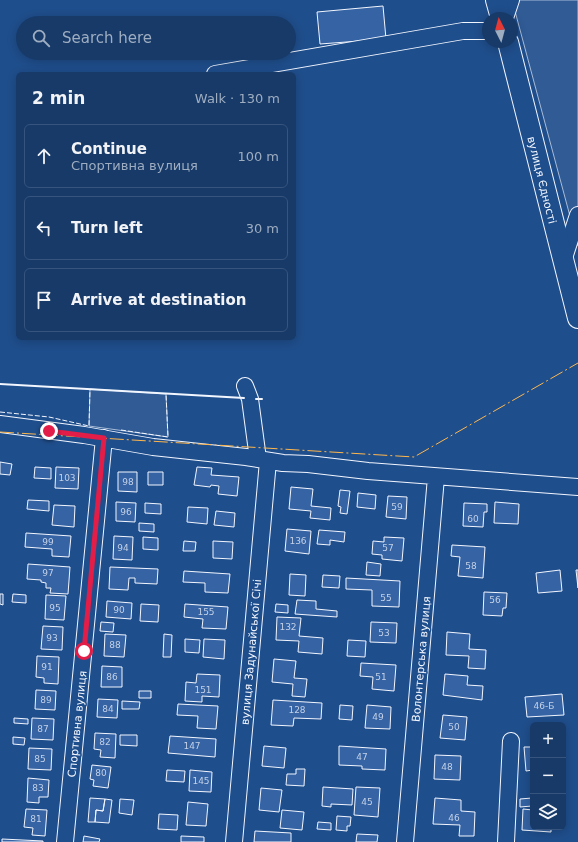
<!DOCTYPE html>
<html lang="en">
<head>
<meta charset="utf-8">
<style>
	:root { --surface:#173a69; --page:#20416f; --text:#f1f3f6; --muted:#9eadc0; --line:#36547d }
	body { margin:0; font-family:"DejaVu Sans",sans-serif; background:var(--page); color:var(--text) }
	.controls { position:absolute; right:12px; bottom:12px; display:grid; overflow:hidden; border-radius:6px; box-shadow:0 2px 10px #0003 }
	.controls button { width:36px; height:36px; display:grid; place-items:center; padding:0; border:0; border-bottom:1px solid var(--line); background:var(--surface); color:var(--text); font:20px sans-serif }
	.compass { position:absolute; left:482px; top:12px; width:36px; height:36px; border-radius:50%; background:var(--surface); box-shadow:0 2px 10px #0003; rotate:354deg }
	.stop { position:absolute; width:12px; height:12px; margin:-9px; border:3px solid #e11d48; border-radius:50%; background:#fff }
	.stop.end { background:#e11d48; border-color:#fff; box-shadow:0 1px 4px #0008 }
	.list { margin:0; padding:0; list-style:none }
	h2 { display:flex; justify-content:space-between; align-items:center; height:52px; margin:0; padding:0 16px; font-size:17px }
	h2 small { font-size:13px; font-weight:400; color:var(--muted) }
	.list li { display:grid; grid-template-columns:26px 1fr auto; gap:12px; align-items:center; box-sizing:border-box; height:64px; margin:0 8px 8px; padding:0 8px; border:1px solid var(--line); border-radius:6px }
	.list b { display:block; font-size:15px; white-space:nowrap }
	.list p { margin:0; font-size:13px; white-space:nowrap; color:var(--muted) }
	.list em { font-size:13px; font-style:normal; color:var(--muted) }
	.icon { flex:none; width:22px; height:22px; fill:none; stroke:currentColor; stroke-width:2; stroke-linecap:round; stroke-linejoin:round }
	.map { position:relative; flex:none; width:578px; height:842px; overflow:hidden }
	.search { position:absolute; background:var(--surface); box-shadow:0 2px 10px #0003; left:16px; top:16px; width:280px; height:44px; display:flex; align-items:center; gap:10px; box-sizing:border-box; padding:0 14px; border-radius:22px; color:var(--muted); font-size:15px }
	.panel { position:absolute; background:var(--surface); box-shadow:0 2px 10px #0003; left:16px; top:72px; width:280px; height:268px; border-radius:6px }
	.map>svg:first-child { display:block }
</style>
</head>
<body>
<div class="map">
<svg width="578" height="842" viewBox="0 0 578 842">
	<rect width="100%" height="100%" fill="#1f4e8c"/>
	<path fill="#305b95" stroke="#a8bbd7" d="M512 0H578V246Z
		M90 389 166 394 168 437 89 426Z"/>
	<path fill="#3563a3" stroke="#f2f6ff" d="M383 6 386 39 320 44 317 12Z
		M0 462 12 464 10 475 0 474Z
		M35 467 51 468V479L34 478Z
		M56 467 79 468 78 489 55 488Z
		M197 467 212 468 211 475 239 477 237 496 218 494 219 486 211 485 210 487 194 485Z
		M118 472H137V492L118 491Z
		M148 472H163V485H148Z
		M291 487 313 489 311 506 331 508 330 520 310 518 311 511 289 509Z
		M340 490 350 491 347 514 340 513 341 507 338 506Z
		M358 493 376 495 375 509 357 507Z
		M388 496 407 497 406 519 386 517Z
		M28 500 49 501V511L27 509Z
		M116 502 136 503 135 522 116 521Z
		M495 502 519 504 518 524 494 523Z
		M145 503 161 504V514L145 513Z
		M464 503 487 504V512H484L483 527 463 526Z
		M54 505 75 506 74 527 52 525Z
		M188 507 208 508 207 524 187 522Z
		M216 511 235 513 234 527 214 525Z
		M139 523 154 524V532L139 531Z
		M287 529 311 531 309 554 285 551Z
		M319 530 345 532 344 542 330 540V545L317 544Z
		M26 533 71 536 69 557 52 556V549L25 547Z
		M114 536 133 537 132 560 113 559Z
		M143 537 158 538V550L143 549Z
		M384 537 404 538 402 561 382 559V555L372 554 373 541 384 542Z
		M184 541 196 542 195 551H183Z
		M213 541 233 542 232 559 213 558Z
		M452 545 485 547 483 578 458 576 460 557 451 556Z
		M367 562 381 564 380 576 366 575Z
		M28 564 70 567 68 594 50 593 51 588H46V583L41 582V580L27 579Z
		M110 567 158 569 157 584 135 583V578H129L128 590 109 589Z
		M560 570 562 591 538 593 536 573Z
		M576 570H578V588Z
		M184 571 230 574 228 593 205 592V583L183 582Z
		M290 574 306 575 305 596 289 595Z
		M323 575 340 576 339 588 322 587Z
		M346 578 400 581 399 607 372 606V590L346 589Z
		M484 592 507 593 506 608H503L502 616 483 615Z
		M0 594H3V605L0 604Z
		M13 594 26 595V603L12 602Z
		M46 595 66 596 64 620 45 619Z
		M297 600 316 601V609L337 611V617L295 614Z
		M107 601 132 603 131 619 106 617Z
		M141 604 159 605 158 622 140 621Z
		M185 604 228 607 226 629 202 628 203 619 184 617Z
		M276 604 288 605V613L275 612Z
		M277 617 301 618 299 636 323 638 322 654 298 652 299 641 276 640Z
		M101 622 114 623 113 632 100 631Z
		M371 622 397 623 396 643 370 642Z
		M43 626 63 627 62 650 41 649Z
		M447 632 470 634 469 649 486 650 485 669 468 668 469 656 446 655Z
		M105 634 126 635 124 657 104 656Z
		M164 634 172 635 171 657H163Z
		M185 639 200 640 199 653 185 652Z
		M204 639 225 640 224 659 203 657Z
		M348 640 366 641 365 657 347 656Z
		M37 656 59 657 58 684 44 683V678L36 677Z
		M274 659 296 661 294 678 307 679 305 697 292 696 293 684 272 682Z
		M361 663 396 665 394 691 372 689 373 677 360 676Z
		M102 666 122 667V687H101Z
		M197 674 220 675 219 697 202 696V702L185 701 186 682 196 683Z
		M445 674 468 676 467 685 483 686 482 700 443 695Z
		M36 690 56 691 55 710 35 709Z
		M139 691H151V698H139Z
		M562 694 564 715 527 717 525 697Z
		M98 699 118 700 117 718 97 717Z
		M273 700 322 703 321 719 294 718 293 726 271 725Z
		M122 701 140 702 139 709H122Z
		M178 704 218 706 216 729 197 728 198 716 177 715Z
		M340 705 353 706 352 720 339 719Z
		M367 705 391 707 390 729 365 728Z
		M443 715 467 717 465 740 440 738Z
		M14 718 28 719V724L14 723Z
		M32 718 54 719 53 740 31 739Z
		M95 733 116 734 115 758 100 757 101 750 94 749Z
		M120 735H137V746L120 745Z
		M170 736 216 739 215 757 168 753Z
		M13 737 25 738 24 745 13 744Z
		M264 746 286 748 284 768 262 766Z
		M339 746 386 749 385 770 362 769V766L339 765Z
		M524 747H533V770L526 771Z
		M29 748 52 749 51 770 28 769Z
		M435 755 461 756 460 780 434 779Z
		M92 765 111 767 108 788 93 786 94 780 90 779Z
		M296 769H305L304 786 286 785 287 774H296Z
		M167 770 185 771 184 782 166 781Z
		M190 770 212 772 211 792 189 791Z
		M28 778 49 780 48 797H39V803L27 802Z
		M323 787 353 789 352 805 331 804V807L322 806Z
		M356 787 380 788 378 817 354 815Z
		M261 788 282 790 279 812 259 810Z
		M90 798 105 799 103 811 96 810 95 822H88Z
		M435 798 461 800V811L475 812 474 836H459L460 825 433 824Z
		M532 798V806L520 807V799Z
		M105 799 112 800 109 823 95 822 96 810 103 811Z
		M120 799 134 800 132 815 119 813Z
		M188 802 208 804 206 826 186 825Z
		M26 809 47 810 45 836 32 835 33 828 24 827Z
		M523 809 533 810V827H551V832L522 830Z
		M282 810 304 812 302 830 280 828Z
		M159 814 178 815 177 830 158 829Z
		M337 816 351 817 350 826H347V831L336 830Z
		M318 822 331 823V830L317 829Z
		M255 831 291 833V842H254Z
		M357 834 378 835 377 842H356Z
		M84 836 100 839 99 842H83Z
		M181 836 204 837V842H181Z
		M2 839 43 841V842H2Z"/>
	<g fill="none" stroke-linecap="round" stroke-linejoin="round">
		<g stroke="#f2f6ff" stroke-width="18">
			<path id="minor" d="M505 18 511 0
				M215 74 463 31H488
				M563 261 578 215
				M245 386 250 399 258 459
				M0 424 84 435 153 447 246 457 283 463 308 464 368 471 578 487
				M65 842 104 438
				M234 842 268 461
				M405 842 436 477
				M506 842 511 741"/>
		</g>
		<g stroke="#f2f6ff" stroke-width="22">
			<path id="major" d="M496 0 501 18
				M508 42 578 318"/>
		</g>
		<use href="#minor" stroke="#1f4e8c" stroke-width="16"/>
		<use href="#major" stroke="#1f4e8c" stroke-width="20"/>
		<path stroke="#f2f6ff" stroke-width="1" stroke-dasharray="5 2" stroke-linecap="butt" d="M0 412 49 417 89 426 90 389
			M121 430 168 437 166 394"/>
		<path stroke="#f2f6ff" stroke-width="2" d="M0 384 244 398
			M256 399H262"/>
		<path stroke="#ffb74d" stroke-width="1" stroke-dasharray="14 3 2 3" stroke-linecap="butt" d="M0 432 414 457 578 363"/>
	</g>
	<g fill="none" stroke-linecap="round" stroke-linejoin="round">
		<path stroke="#e11d48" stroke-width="5" d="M49 431 104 438 84 651"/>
	</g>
	<g text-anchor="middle" stroke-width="3" stroke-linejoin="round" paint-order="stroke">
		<g font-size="9" fill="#c3d1e8">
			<text x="67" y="481">103</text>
			<text x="128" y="485">98</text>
			<text x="397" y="510">59</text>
			<text x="126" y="515">96</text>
			<text x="473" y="522">60</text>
			<text x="298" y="544">136</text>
			<text x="48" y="545">99</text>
			<text x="123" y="551">94</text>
			<text x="388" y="551">57</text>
			<text x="471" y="569">58</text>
			<text x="48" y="576">97</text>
			<text x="386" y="601">55</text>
			<text x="495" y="603">56</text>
			<text x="55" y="611">95</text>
			<text x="119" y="613">90</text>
			<text x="206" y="615">155</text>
			<text x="288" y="630">132</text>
			<text x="384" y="636">53</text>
			<text x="52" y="641">93</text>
			<text x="115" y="648">88</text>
			<text x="47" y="670">91</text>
			<text x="112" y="680">86</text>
			<text x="381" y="680">51</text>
			<text x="203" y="693">151</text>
			<text x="46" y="703">89</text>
			<text x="544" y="709">46-Б</text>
			<text x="108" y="712">84</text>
			<text x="297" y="713">128</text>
			<text x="378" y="720">49</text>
			<text x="454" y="730">50</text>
			<text x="43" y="732">87</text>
			<text x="105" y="745">82</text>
			<text x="192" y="749">147</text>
			<text x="362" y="760">47</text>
			<text x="40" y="762">85</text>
			<text x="447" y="770">48</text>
			<text x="101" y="776">80</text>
			<text x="201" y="784">145</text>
			<text x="38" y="791">83</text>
			<text x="367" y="805">45</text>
			<text x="454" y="821">46</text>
			<text x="36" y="822">81</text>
		</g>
		<g font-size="11" fill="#f2f6ff" stroke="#1f4e8c">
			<text transform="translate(542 180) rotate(76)" y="4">вулиця Єдності</text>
			<text transform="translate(251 652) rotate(-85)" y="4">вулиця Задунайської Січі</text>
			<text transform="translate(421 659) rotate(-85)" y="4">Волонтерська вулиця</text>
			<text transform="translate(77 724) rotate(-84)" y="4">Спортивна вулиця</text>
		</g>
	</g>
</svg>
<div class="controls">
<button>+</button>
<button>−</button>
<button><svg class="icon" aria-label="layers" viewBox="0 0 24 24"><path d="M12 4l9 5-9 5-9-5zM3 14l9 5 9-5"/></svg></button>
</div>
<svg class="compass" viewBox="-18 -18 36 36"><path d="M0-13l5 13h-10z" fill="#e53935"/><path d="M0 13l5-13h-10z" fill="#9eadc0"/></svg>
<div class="stop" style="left:84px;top:651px"></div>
<div class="stop end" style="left:49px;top:431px"></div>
<div class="search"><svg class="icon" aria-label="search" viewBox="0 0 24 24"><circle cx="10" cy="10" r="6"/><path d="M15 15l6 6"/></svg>Search here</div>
<section class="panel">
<h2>2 min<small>Walk · 130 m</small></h2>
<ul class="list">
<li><svg class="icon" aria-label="ahead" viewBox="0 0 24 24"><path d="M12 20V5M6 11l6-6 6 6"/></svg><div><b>Continue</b><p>Спортивна вулиця</p></div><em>100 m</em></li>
<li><svg class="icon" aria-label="left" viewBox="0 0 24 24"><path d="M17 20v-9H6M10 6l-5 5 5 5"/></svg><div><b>Turn left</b></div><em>30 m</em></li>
<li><svg class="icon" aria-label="arrive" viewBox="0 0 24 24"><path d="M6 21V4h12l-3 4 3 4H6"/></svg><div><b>Arrive at destination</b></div></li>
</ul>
</section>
</div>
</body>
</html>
